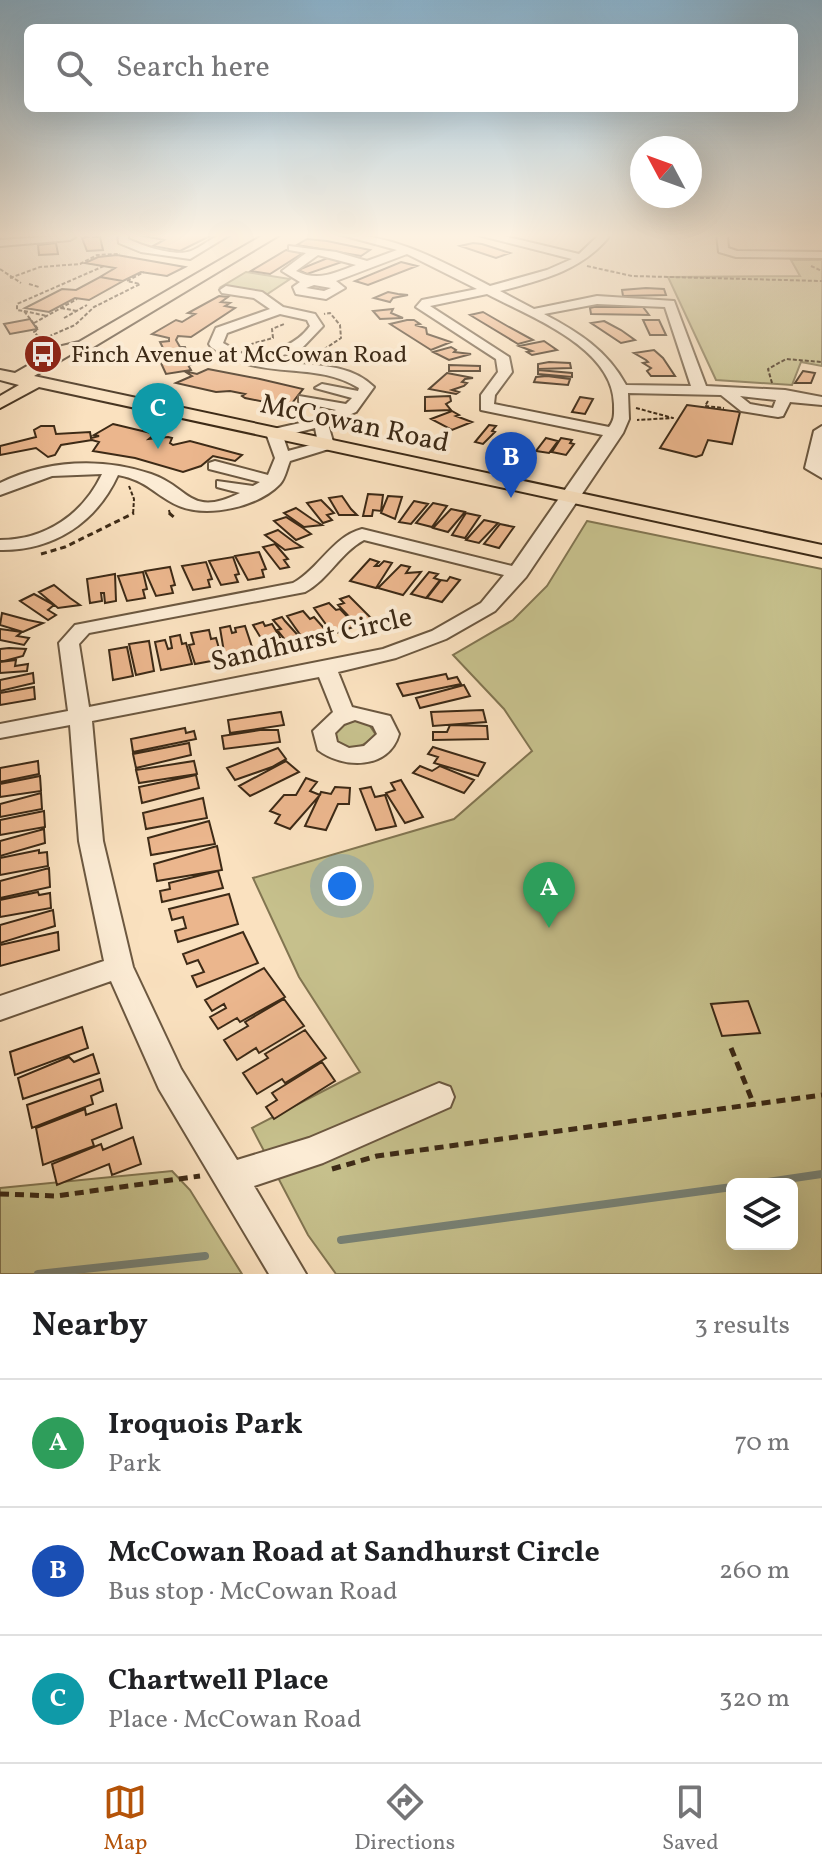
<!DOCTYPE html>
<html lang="en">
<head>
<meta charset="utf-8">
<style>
	:root { --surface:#fff; --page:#f2f2f2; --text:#202124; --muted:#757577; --line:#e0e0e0; --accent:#b45309 }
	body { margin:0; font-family:Vollkorn,serif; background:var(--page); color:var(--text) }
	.controls { position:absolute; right:24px; bottom:24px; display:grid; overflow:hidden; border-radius:12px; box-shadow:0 8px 32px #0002 }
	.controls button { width:72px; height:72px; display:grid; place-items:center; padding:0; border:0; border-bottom:2px solid var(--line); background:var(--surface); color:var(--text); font:40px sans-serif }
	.compass { position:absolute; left:630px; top:136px; width:72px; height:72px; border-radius:50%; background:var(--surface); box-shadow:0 8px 32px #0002; rotate:311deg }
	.you { position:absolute; left:342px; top:886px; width:28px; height:28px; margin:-20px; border:6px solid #fff; border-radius:50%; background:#1a73e8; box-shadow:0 0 0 12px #1a73e833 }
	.badge { display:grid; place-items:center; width:52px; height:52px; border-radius:50%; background:var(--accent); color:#fff; font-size:26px; font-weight:700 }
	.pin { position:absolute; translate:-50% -66px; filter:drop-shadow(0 2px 4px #0008) }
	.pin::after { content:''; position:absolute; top:42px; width:28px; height:24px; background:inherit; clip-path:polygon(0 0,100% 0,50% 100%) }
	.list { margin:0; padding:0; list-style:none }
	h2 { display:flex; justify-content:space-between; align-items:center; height:104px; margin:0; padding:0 32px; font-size:34px }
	h2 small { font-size:26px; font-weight:400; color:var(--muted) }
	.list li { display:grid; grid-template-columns:52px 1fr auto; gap:24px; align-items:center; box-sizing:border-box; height:128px; padding:0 32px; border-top:2px solid var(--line) }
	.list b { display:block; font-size:30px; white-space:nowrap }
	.list p { margin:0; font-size:26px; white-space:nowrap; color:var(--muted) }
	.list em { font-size:26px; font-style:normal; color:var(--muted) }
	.icon { flex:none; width:44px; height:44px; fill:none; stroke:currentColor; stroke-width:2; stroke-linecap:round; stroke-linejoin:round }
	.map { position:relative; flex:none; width:822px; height:1274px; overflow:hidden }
	.search { position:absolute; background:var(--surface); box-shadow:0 8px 32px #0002; left:24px; right:24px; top:24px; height:88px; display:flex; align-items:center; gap:20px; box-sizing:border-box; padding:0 28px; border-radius:12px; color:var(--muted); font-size:30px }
	.sheet { height:488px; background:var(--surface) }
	nav { display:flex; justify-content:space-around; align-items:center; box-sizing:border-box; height:112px; border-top:2px solid var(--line); background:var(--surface); font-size:22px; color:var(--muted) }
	nav a { display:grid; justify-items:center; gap:4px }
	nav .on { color:var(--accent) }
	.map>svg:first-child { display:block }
</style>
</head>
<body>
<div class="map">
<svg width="822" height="1274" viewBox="0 0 822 1274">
	<rect width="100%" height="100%" fill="#fae1bf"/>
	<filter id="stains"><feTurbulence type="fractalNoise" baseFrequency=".0025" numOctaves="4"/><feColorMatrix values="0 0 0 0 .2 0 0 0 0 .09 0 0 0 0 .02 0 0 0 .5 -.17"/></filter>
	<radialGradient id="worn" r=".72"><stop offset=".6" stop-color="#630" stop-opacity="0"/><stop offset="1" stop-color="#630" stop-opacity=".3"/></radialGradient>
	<path fill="#c6c08c" stroke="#827551" stroke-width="2" fill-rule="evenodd" d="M791 260H822V366L801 362 792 385 716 380 668 277 800 276Z
		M246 272 290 279 266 295 221 287Z
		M587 521 822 569V1274H336L308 1235 252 1128 360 1072 299 977 253 878 454 819 532 751 504 709 453 655 513 620 547 586ZM732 1184H792V1244H732Z
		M355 719 368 723 376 735C362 748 354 751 336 744L333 730Z
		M172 1171 190 1190 242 1274H0V1188Z"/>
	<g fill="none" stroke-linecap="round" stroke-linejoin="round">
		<path stroke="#788276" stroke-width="8" d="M753 1184 822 1174
			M341 1240 732 1187
			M38 1274 205 1256"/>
	</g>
	<path fill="#ebb68d" stroke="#3d2a16" stroke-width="2" d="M81 234H100L95 237H100L103 250 87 251 82 238 87 237Z
		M134 234H214L180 251 153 246 164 240Z
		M307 239 327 241 370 250 361 256 297 245Z
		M56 243 58 254 39 255 38 245Z
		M473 243 482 244 510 253 496 258 460 246Z
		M286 250 303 253 270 274 251 271Z
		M117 255 185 267 167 276 141 272 123 281 100 277 115 268 85 263 98 257Z
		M330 257 342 262 307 274 298 270Z
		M401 262 417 266 368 285 355 281Z
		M100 277 123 281 89 300 75 298 49 312 25 308 62 289 76 290Z
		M646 288 664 289 666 295 623 296 622 290Z
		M388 292 398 294 408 295 393 298 390 302 374 298Z
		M219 296 228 297 221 302 230 303 225 306 235 308 191 337 178 336 176 340 180 347H185L187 354 202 355 188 357 194 364 188 365 191 370 166 374 161 363H141L145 358 158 356 155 349 163 348 160 342 169 341V338L152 334 176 320 182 322 195 314 188 313Z
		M594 307H643L649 315 591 314 590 308Z
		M393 309 391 313 403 318 380 319 373 311Z
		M483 312 509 327 533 340 518 344 470 315Z
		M30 319 37 329 10 334 4 324Z
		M407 320H414L420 324 415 325 426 328 427 334 451 342 431 350 390 324Z
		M643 320H659L666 335H650Z
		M604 321 621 330 635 340 621 343 591 323Z
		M544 341 557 350 532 355 527 352 532 351 519 346Z
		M451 347 456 350 454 352 471 354 449 360 433 352Z
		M654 350 663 358 675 376H651L647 371 651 368 643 363 648 362 646 360 634 353Z
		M549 362 570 363 571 368 538 369V364Z
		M449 365 480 366V371H449Z
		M208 369 260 379 303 389 289 407 245 398 242 396 245 394 230 391 216 392 176 383 192 376 184 371 197 374Z
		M538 370 572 373V377L538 374Z
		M803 371 815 373 811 383H795Z
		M447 373 473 378 465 379 462 382 467 383 464 386 452 390 459 392 456 394 429 389Z
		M547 376 570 379 568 385 534 382 536 377Z
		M450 396 451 401 446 404 451 410 425 411V397Z
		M580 397 593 399 585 414 572 412Z
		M687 405 740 412 732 444 708 440 702 455 696 457 660 448Z
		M452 411 459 415 456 416 472 422 452 430 431 419Z
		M113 424 155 434 149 439 168 437 172 438 170 443 173 445 190 441 242 455 235 461 213 456 201 466 183 472 135 458 93 451 99 442 92 440 61 445 55 455 48 457 36 448 0 455V446L36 437 34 430 41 426H54L56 434 90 432 91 438 99 436 94 435Z
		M489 425 496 426 492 431 495 432 483 444 475 442Z
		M546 438 558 441 549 453 536 451Z
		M561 438 572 440 570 443 574 444 566 455 552 452Z
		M368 494 383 495 381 511 373 510 372 516H363Z
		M342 496 351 509 357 515H339L329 498Z
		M388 496 402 497 395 519 381 513Z
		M321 500 334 513 327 515 332 520 323 523 307 503Z
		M414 501 428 504 411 524 399 522Z
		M433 503 447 506 432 527 416 523Z
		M296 508 312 519 322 525 304 527 284 513Z
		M451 509 465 512 448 532 433 528Z
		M466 513 480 516 465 538 452 535Z
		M286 517 303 528 311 534 296 540 274 521Z
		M484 520 498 523 479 543 466 540Z
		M500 524 514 527 499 548 484 544Z
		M278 530 294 542 302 547 285 550 265 535Z
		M275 544 288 559 284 560 289 567 280 569 263 547Z
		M259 552 266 569 262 570 264 577 248 580 235 556Z
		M233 557 239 574 235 575 238 582 221 585 209 561Z
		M370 559 379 562 375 566H379L384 561 392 563 376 588 350 581Z
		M206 562 212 579 208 580 210 587 193 590 182 566Z
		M401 565 410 567 406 573 421 572 403 595 378 588Z
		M170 567 175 585 171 586 173 593 156 596 145 571Z
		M143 572 147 589 143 590 145 598 127 601 118 576Z
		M429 572 438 574 434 578 440 580 426 598 411 594Z
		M115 574 116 601 105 603 104 593H101L102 601 90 603 87 579Z
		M450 577 460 580 442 602 427 598 441 580 447 581Z
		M54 585 70 598 80 605 58 608 39 592Z
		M34 594 54 605 48 610 56 615 48 620 20 601Z
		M349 596 372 619 356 624 338 605 344 603 340 599Z
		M329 603 336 610 340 609 356 626 333 634 314 608Z
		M303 611 310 619 314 617 330 635 306 643 287 616Z
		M2 613 28 620 43 623 23 632 0 625Z
		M282 617 285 621 304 642 290 646 277 630 281 629 273 620Z
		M263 622 265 626 272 624 285 646 268 650 253 625Z
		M230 626 232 633 236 632 235 628 245 626 254 653 225 658 220 628Z
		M0 629 22 632 17 636 29 638 24 645 0 640Z
		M209 630 211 639 216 638 222 659 195 664 189 645 194 644 191 633Z
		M180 635 182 644 186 643 192 664 161 670 155 642 165 640 168 649 172 648 170 637Z
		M149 641 154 671 136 675 129 644Z
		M127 647 133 676 113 680 109 650Z
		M0 649 9 648 26 649 23 656 4 661H0Z
		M16 660 15 666 28 664 27 671 0 673V662Z
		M33 673 34 683 0 691V680Z
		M446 674 448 679 457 677 461 684 403 696 397 684Z
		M464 685 470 696 420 708 416 698Z
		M34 687 35 699 0 705V693Z
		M483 710 486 722 433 726 431 712Z
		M281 712 284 725 230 733 228 720Z
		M450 725 487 726 488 739 433 740V732H447Z
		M185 728 186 733 194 731 196 739 133 752 131 739Z
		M260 730H278L280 742 224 749 222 736Z
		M189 743 191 755 136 768 133 754Z
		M433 747 449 752 485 763 478 776 434 763 438 757 428 754Z
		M278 748 286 759 272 767 235 780 227 768Z
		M38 761 39 774 0 782V768Z
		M194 761 197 774 139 783 136 770Z
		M286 761 299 772 250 796 239 786Z
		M420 766 432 771 440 766 474 780 464 793 413 773Z
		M196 775 199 788 142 803 139 787Z
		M40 776 41 791 0 797V784Z
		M306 778 317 782 310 791 320 795 290 829 275 823 280 815 270 811 284 795H296Z
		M401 780 423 817 405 823 386 793 395 790 391 783Z
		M335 787 350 788 349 804H338L326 830 305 826 321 792 331 794Z
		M371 787 375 797 385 795 396 826 376 830 360 789Z
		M41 793 42 809 0 817V804Z
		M203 798 207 818 146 829 143 813Z
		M44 811 45 827 0 835V820Z
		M209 821 215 844 151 855 148 838Z
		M44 829 45 843 0 856V841Z
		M217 846 222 870 157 881 154 864Z
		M39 850V853L47 852 48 866 0 875V858Z
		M49 868 50 887 0 898V881Z
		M218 871 223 888 162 902 160 891 170 889 169 883Z
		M38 892 39 895 50 893 51 908 0 917V900Z
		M229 894 238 924 178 942 175 931 186 928 183 917 172 920 169 909Z
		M53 910 55 926 0 943V925Z
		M58 932 59 950 0 966V945Z
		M243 932 258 963 197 987 192 976 204 972 198 960 187 964 183 954Z
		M264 968 285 997 240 1022 237 1018 218 1029 210 1017 226 1008 224 1004 212 1011 205 1000Z
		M284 999 304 1026 259 1053 256 1048 237 1060 224 1040 248 1026 245 1022Z
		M748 1001 760 1033 722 1036 711 1004Z
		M82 1027 88 1048 15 1075 10 1052Z
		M305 1030 326 1058 285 1083 282 1079 257 1094 243 1073 268 1058 265 1054Z
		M93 1054 99 1073 23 1099 18 1078 69 1057 74 1062Z
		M322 1062 335 1081 274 1119 266 1107 277 1100 272 1093Z
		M100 1079 103 1091 91 1096 93 1104 32 1128 27 1105Z
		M116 1104 122 1128 92 1140 94 1146 43 1165 36 1128 85 1109 86 1115Z
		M133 1137 141 1164 112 1175 109 1164 57 1185 52 1164 101 1144 103 1150Z"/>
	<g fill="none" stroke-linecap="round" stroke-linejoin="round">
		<g stroke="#6c5840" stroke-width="4">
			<path id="minor" d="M118 234H128V239C143 246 175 257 191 251 206 245 213 234 231 234L190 259 141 252 119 243Z
				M338 234C395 234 441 261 490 286L547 270 572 259 474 234H495L579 254 600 234H611C584 270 542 280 500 291L534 309 597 296 674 301 706 386 785 390 822 397V405L790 402 783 416 778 417 741 411 721 395 628 393 629 419 623 433 526 577 495 611 446 639 396 658 338 672 352 707 390 716 399 734C389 770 343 769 318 750L313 731 333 712 319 677 92 721 103 841 133 967 181 1069 237 1160 309 1138 439 1083 450 1087 454 1097 450 1107 323 1163 254 1186 306 1274H269L159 1089 111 981 0 1020V996L104 961 79 841 70 725 0 738V724L68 711 59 643 75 625 293 583C319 569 332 537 362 529L512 566 603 435 481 410V395L498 372 496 359 416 307 422 300 477 289 407 254 336 281 345 288 326 299 296 294 293 287 300 282 282 271 306 253 289 250V246L336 252 367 261 397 250ZM318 255 356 265C334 273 318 282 296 271ZM314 285 331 288 324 291 306 288ZM487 294C530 317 613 347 614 404 614 414 615 419 609 427L494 404 495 395 512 372 509 357 430 306ZM597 304 665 307 691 386 626 385C607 350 578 332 544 314ZM740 396 776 400 773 408 750 404ZM364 540 504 575 481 603 432 631 383 649 89 707 79 644 89 633 305 592C329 579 340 553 364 540ZM355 720 373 726 377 734 364 746 349 748 337 742 335 733 344 724Z
				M717 234H727L728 248 737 251 822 252V258L736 257 719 252Z
				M74 235 75 237 70 240 0 246V240Z
				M226 286 262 292 283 307 315 314 323 326 301 349 265 361C300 367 346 359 374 387L356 412 328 424 334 445 332 448 290 461C287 468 285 479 280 484 258 507 208 518 179 506 154 495 149 481 118 475 96 523 53 551 0 550V540C46 540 83 514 102 474L52 476 0 495V483C46 460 102 457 151 474 190 487 189 518 240 493L217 487V481L253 486 260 482 209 469V463L215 461 268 475 275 458 266 433 269 430 309 421 336 410 299 402V396L346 404 352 398 315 388 322 384 358 391 359 388C312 359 262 383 211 347L209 344 216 328 270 309 254 298 222 293 220 290ZM280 314 307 320 310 326C295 347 272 351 248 357L223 343 227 333ZM315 428 318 443 288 451 283 436Z
				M822 426V478L805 468 814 431Z"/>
		</g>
		<g stroke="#3d2a16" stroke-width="4">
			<path id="major" d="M265 234H281L90 349 73 353 34 376 822 545V557L39 387 0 408V396L19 385 0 380V370L15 373 62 346 79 342Z"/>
		</g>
		<path stroke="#3d2a16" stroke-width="2" stroke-dasharray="4 2" stroke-linecap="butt" d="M587 266 632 276 822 281
			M811 266 822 271
			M0 269 21 283
			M10 278 40 267 80 264 97 255 120 254
			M29 284 39 287
			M61 308 77 311
			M24 311 47 316
			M64 318 87 305
			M34 323 77 299
			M43 339 75 325 94 307 140 284 127 281 144 272
			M47 345 34 332 38 329 24 311 17 310V304L104 266
			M244 346 273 338 272 329 284 324
			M314 356 341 338 340 325 330 313 324 314
			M772 383 768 369 786 359 822 362
			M708 401 705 406 724 408
			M636 408 673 418 637 420
			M129 486 134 499 133 515
			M169 510 170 515"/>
		<path stroke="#3d2a16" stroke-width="3" stroke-dasharray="6 4" stroke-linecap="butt" d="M169 513 175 518
			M41 554 65 547 134 513"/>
		<path stroke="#3d2a16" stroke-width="5" stroke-dasharray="9 6" stroke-linecap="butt" d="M731 1048 754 1105
			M332 1169 377 1156 822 1095
			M0 1194 56 1196 200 1176"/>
		<use href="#minor" fill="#fcecd5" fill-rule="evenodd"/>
		<use href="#major" fill="#fae1bf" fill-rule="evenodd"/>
	</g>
	<linearGradient id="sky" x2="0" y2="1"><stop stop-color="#8bb7d4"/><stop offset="0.57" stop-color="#fdf2e2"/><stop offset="1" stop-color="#fdf2e2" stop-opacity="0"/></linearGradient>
	<rect width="822" height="413" fill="url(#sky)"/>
	<defs>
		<g id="bus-disc" transform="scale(2)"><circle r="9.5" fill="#8f2418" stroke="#fcecd5"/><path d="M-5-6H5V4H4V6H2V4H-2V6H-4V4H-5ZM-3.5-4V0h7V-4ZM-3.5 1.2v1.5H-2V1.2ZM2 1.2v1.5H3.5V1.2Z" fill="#fff"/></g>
	</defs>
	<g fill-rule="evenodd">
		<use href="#bus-disc" x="43" y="354"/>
	</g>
	<g text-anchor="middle" stroke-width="8" stroke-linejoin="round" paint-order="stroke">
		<g font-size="24" fill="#3d2a16" stroke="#fcecd5" text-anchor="start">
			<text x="71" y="362">Finch Avenue at McCowan Road</text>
		</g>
		<g font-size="28" fill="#3d2a16" stroke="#fcecd5">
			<text transform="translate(355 422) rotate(12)" y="10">McCowan Road</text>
			<text transform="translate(311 638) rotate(-13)" y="10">Sandhurst Circle</text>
		</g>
	</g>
	<rect width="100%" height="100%" filter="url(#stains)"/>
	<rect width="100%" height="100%" fill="url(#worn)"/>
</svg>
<div class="controls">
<button><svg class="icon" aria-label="layers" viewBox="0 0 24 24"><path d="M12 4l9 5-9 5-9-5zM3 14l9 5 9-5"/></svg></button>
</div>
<svg class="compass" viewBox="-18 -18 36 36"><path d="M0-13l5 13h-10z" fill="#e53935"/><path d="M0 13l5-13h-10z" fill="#757577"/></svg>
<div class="you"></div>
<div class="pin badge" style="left:549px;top:928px;background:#2e9e5b">A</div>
<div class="pin badge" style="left:511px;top:498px;background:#1a4fb4">B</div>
<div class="pin badge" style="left:158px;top:449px;background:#0f9aa8">C</div>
<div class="search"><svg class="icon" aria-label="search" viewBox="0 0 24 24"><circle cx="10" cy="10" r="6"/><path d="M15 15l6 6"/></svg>Search here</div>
</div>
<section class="sheet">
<h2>Nearby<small>3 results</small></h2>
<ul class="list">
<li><span class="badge" style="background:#2e9e5b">A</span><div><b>Iroquois Park</b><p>Park</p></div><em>70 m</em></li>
<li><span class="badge" style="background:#1a4fb4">B</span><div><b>McCowan Road at Sandhurst Circle</b><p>Bus stop · McCowan Road</p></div><em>260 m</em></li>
<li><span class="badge" style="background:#0f9aa8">C</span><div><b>Chartwell Place</b><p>Place · McCowan Road</p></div><em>320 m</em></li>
</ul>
</section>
<nav>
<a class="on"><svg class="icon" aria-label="map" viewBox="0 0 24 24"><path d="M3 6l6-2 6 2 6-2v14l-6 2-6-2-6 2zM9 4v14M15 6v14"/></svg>Map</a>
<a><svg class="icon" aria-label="directions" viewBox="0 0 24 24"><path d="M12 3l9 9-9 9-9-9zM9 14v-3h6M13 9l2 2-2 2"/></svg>Directions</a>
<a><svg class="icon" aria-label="saved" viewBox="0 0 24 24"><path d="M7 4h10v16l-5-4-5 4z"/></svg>Saved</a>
</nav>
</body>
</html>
